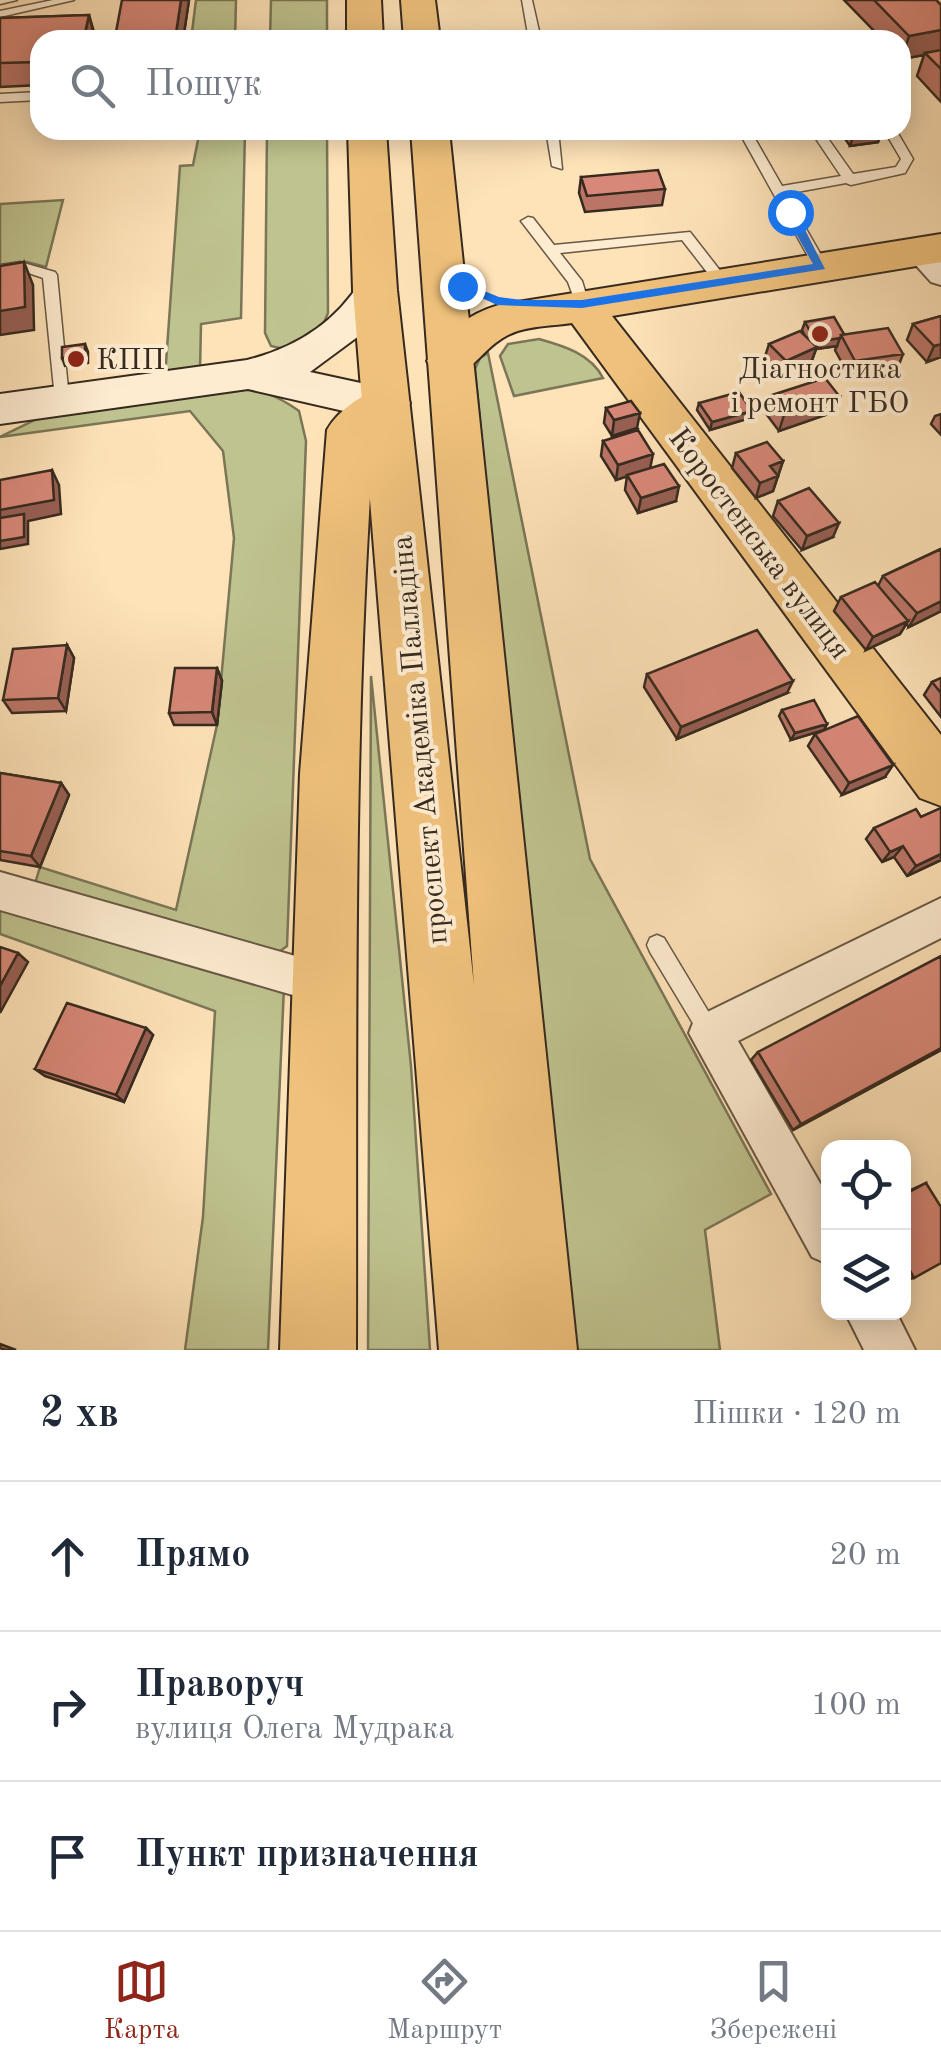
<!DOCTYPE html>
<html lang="uk">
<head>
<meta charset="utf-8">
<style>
	:root { --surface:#fff; --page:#f6f6f7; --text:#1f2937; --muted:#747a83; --line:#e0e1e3; --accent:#8f2418 }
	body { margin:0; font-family:"Old Standard TT",serif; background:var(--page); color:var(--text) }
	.controls { position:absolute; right:30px; bottom:30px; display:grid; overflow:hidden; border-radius:20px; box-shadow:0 5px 25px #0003 }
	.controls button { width:90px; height:90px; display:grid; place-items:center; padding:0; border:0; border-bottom:2px solid var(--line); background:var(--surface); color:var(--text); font:50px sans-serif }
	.stop { position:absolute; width:30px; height:30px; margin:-22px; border:8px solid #1a73e8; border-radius:50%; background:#fff }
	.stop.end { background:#1a73e8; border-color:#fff; box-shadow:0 2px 10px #0008 }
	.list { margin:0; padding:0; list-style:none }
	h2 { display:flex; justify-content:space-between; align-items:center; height:130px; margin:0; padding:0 40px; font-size:42px }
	h2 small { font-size:32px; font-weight:400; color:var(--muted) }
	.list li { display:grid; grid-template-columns:65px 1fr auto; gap:30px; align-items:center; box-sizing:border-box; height:150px; padding:0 40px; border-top:2px solid var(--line) }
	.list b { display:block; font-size:38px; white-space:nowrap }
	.list p { margin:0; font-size:32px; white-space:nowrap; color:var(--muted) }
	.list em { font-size:32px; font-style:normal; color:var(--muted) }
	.icon { flex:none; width:55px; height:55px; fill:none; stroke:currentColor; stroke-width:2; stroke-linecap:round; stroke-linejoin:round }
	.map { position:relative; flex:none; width:941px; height:1350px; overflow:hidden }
	.search { position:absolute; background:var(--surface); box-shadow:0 5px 25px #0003; left:30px; right:30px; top:30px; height:110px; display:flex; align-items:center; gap:25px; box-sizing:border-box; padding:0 35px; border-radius:30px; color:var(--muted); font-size:38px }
	.sheet { height:580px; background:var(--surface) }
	nav { display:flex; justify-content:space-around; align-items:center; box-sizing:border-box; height:140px; border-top:2px solid var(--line); background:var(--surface); font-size:28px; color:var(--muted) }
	nav a { display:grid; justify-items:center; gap:5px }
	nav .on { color:var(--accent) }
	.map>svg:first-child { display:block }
</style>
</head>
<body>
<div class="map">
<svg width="941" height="1350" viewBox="0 0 941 1350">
	<rect width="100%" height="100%" fill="#fee2b8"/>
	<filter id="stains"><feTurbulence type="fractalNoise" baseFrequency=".002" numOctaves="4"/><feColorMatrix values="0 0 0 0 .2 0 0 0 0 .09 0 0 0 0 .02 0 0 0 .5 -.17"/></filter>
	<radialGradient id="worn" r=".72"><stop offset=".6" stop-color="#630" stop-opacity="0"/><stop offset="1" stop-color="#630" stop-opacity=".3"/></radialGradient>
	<path fill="#bfc38f" stroke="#7a7657" stroke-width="2.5" d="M196 0H236L235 40H191Z
		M271 0H327V40H270Z
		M200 130H245L241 318 201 324 200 370 165 377 180 166 193 165Z
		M267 130H327L328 313 320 332 292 351 271 346 265 333Z
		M63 200 46 267 27 262 0 265V204Z
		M539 339C564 346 591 354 603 378L514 396 500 356 508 344Z
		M488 353 590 859 771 1194 705 1230 720 1350H570L475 369 480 358Z
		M228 385C257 389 276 394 299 411L306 441 287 946 272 957 34 887 40 867 176 910 217 725 234 538 223 451 190 411 0 437 41 417Z
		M371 676 411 1066 430 1350H368Z
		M0 902 284 987 268 1350H185L203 1217 215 1011 0 934Z"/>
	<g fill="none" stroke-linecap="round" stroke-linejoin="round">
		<g stroke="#685845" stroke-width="3">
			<path id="lane" d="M0 0H17L0 4Z
				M53 0H74L0 17V11Z
				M522 0H532L541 40H529Z
				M40 92V100L0 102V94Z
				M546 130H558L562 169 552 166Z
				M738 130H750L782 186 841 176 810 130H822L853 174 896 167 901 159 884 130H896L913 159 905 173 851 185 846 183 786 194 828 267 821 271 814 267Z
				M528 217 533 218 554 245 690 232 729 282 727 285H717L682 240 560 253 582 281 589 304 582 309 577 307 568 282 521 221Z
				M20 262 55 272 57 275 69 399 67 403 62 404 55 399 43 278 20 270 0 273V265Z
				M657 935 664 938 717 1026 720 1033 717 1040 710 1043 703 1040 650 952 647 945 650 938Z"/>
		</g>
		<g stroke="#685845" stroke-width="4">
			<path id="street" d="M917 243 926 246 941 260V285L931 282 904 252 908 246Z
				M0 872 327 965 342 971 348 985 342 999 327 1005 0 910Z
				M941 898V938L738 1041 828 1197V1264L812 1257 689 1033 695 1018Z
				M845 1312H896L915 1350H864Z"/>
		</g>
		<g stroke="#362a1f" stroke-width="4">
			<path id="secondary" d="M375 277 389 281 395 290 375 324 310 372 402 392 408 403 402 414 387 418 370 417 248 389 0 424V394L247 360C295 348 335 323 361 281Z"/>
		</g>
		<g stroke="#362a1f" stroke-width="4">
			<path id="primary" d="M941 234V262L612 316 941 735V806L920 798 572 323C552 326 525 326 508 335 476 351 472 383 434 372L427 361C444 333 468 314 499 305Z
				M387 386 403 391 410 403 403 415 374 437C352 741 357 1045 356 1350H280L300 774 327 430C339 409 364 393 387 386Z"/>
		</g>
		<g stroke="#362a1f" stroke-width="4">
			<path id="highway" d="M347 0H381L383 40H347Z
				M401 0H435L440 40H404Z
				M348 130H386L397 290 474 985 411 130H449L577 1350H439L353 290Z"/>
		</g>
		<use href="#lane" fill="#feecd1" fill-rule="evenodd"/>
		<use href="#street" fill="#feecd1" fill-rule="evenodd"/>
		<use href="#secondary" fill="#feecd1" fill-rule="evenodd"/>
		<use href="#primary" fill="#efc17c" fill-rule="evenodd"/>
		<use href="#highway" fill="#efc17c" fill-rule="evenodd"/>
	</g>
	<path fill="#ba7567" stroke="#362a1f" stroke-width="2.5" d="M189 0 183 40H40V85L0 87V18L89 15 94 32H116Z
		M844 0H936L941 5V102L917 76 924 55 902 59 901 40H883Z
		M107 130H172L171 132 108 134Z
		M839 130H882L878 142 850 146Z
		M581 177 665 189 662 205 585 212 579 193Z
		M941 316V357L927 362 907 340 913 324Z
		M805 322 844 334 903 354 897 370 849 376 835 350 837 346 816 349 811 363 781 376 764 360 769 344 806 338 802 330Z
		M85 344 88 352V363L65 366 62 358Z
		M769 396 834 412 779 431 764 411Z
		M699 403 752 411 750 418 710 430 697 410Z
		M606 408 637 428 612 436 604 423Z
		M941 414V435L931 424 935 416Z
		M603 441 650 468 676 501 638 513 625 490 627 476 616 480 601 456Z
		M736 453 783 461 773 491 756 498 732 468Z
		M778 501 833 537 802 550 773 516Z
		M941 549V611L909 627 906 624 900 634 866 650 834 611 841 597 878 586 883 576Z
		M67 645 74 658 66 711 12 713 3 700Z
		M217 668 222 681 217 725H174L169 713Z
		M647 674 787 693 677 739 644 687Z
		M941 678V717L924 695 932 682Z
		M782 710 827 724 824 730 791 740 779 716Z
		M815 734 885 777 842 795 808 746Z
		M0 773 61 783 69 795 40 867 0 860Z
		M941 808V860L907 876 894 857 882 862 866 839 874 828 921 817Z
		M146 1028 153 1035 124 1102 45 1076 35 1069Z
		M941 1050 793 1130 751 1060 758 1052Z
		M926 1183 914 1278 904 1280V1193Z"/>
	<path fill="#975f54" stroke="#362a1f" stroke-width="2.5" d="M181 0H189L183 40H175Z
		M89 15 95 38 85 33Z
		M941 30V51L925 53 924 55 902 59 909 36Z
		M776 130H806L805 134 775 138Z
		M855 130H882L878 142 850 146Z
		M24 262 33 285 34 330 0 335V311Z
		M840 338 837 346 816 349 811 363 781 376 786 361 813 349 816 342Z
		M941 344V357L927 362 934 346Z
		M840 397 834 412 779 431 784 415Z
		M752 411 750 418 710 430 712 422Z
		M640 413 637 428 612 436 614 420Z
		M653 454 650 469 616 480 618 465Z
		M783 461 773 491 756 498 760 483 770 466Z
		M52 470 59 485 61 514 28 521V544L0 549V510Z
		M679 486 676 501 638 513 641 498Z
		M839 523 833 537 802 550 807 536Z
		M941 601V611L909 627 917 613Z
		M908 621 900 634 866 650 873 637Z
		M67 645 74 658 66 711 58 698Z
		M217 668 222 681 217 725 212 712Z
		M793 681 787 693 677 739 681 727Z
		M827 724 824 730 791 740 795 733Z
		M893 765 885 777 842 795 849 783Z
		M61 783 69 795 40 867 31 856Z
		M903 846 894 857 882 862 890 852Z
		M941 854V860L907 876 916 866Z
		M18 953 28 962 0 1013V986Z
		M146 1028 153 1035 124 1102 116 1095Z
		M941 1048V1050L793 1130 801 1124Z
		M0 1344 16 1350H5L0 1348Z"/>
	<path fill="#d88878" stroke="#362a1f" stroke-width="2.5" d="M122 0H181L175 40H40V62L0 63V18L89 15 85 33 116 32Z
		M874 0H936L941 5V30L909 36Z
		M941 50V69L925 53Z
		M658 170 665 189 587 196 581 177Z
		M24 262 25 307 0 311V266Z
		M941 316V344L934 346 913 324Z
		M834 317 844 334 841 335 840 338 816 342 805 322Z
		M888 328 903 354 855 361 841 335Z
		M800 331 817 347 786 361 769 344Z
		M85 344V355L62 358V347Z
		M825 378 840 397 784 415 769 396Z
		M739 392 752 411 712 422 699 403Z
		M631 401 640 413 614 420 606 408Z
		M638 430 653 454 618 465 603 441Z
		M767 442 783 461 770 466 778 476 760 483 736 453Z
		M664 464 679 486 641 498 627 475Z
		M52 470 54 500 0 510V480Z
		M809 488 839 523 807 536 778 501Z
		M24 514V537L0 541V518Z
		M941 549V601L917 613 883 576Z
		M875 582 908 621 873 637 841 597Z
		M757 630 793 681 681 727 647 674Z
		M67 645 58 698 3 700 13 649Z
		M175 668H217L212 712 169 713Z
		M941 678V693L932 682Z
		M814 700 827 724 795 733 782 710Z
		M858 716 893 765 849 783 815 734Z
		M0 773 61 783 31 856 0 851Z
		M941 808V854L916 866 903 846 890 852 874 828 916 809 921 817Z
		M0 947 18 953 0 986Z
		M941 956V1048L801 1124 758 1052Z
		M67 1003 146 1028 116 1095 35 1069Z
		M926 1183 941 1207V1263L914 1278 904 1259V1195Z"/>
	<path fill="#1a73e8" d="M790 208 796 212 825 269 582 308 497 305 456 286 462 282 499 297 523 300H582L813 264 784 212Z"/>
	<g fill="#8f2418" stroke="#feecd1" stroke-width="4">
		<circle cx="820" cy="334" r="10"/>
		<circle cx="76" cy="359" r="10"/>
	</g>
	<g text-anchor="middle" stroke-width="8" stroke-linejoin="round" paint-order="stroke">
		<g font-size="30" fill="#362a1f" stroke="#feecd1" text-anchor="start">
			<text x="96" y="369">КПП</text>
			<text x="820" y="378" text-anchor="middle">Діагностика<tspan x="820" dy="34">і ремонт ГБО</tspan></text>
		</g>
		<g font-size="30" fill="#362a1f" stroke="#feecd1">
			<text transform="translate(760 543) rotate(53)" y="10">Коростенська вулиця</text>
			<text transform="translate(419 740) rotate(-95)" y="10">проспект Академіка Палладіна</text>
		</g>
	</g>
	<rect width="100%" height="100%" filter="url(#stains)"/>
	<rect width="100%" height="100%" fill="url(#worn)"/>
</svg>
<div class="controls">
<button><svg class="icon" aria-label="locate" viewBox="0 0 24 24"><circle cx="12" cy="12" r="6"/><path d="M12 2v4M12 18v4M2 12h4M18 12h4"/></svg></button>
<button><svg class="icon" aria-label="layers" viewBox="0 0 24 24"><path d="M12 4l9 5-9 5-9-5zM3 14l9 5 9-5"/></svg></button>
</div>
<div class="stop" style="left:790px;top:212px"></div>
<div class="stop end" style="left:462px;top:286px"></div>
<div class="search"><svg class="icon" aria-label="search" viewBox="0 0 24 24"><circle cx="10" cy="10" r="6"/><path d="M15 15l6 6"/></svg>Пошук</div>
</div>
<section class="sheet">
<h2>2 хв<small>Пішки · 120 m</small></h2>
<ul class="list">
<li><svg class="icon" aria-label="ahead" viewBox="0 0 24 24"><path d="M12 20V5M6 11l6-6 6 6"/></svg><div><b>Прямо</b></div><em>20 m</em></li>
<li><svg class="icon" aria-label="right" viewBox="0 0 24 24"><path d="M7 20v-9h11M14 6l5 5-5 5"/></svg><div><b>Праворуч</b><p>вулиця Олега Мудрака</p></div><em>100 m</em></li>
<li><svg class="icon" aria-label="arrive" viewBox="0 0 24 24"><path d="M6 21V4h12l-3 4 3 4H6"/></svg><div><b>Пункт призначення</b></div></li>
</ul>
</section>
<nav>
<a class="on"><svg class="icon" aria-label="map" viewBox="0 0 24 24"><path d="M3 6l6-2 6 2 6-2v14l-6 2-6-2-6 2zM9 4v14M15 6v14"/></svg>Карта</a>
<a><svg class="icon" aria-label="directions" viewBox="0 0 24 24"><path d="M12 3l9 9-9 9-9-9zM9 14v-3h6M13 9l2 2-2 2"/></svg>Маршрут</a>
<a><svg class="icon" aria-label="saved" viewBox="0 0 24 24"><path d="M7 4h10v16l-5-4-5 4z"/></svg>Збережені</a>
</nav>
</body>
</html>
